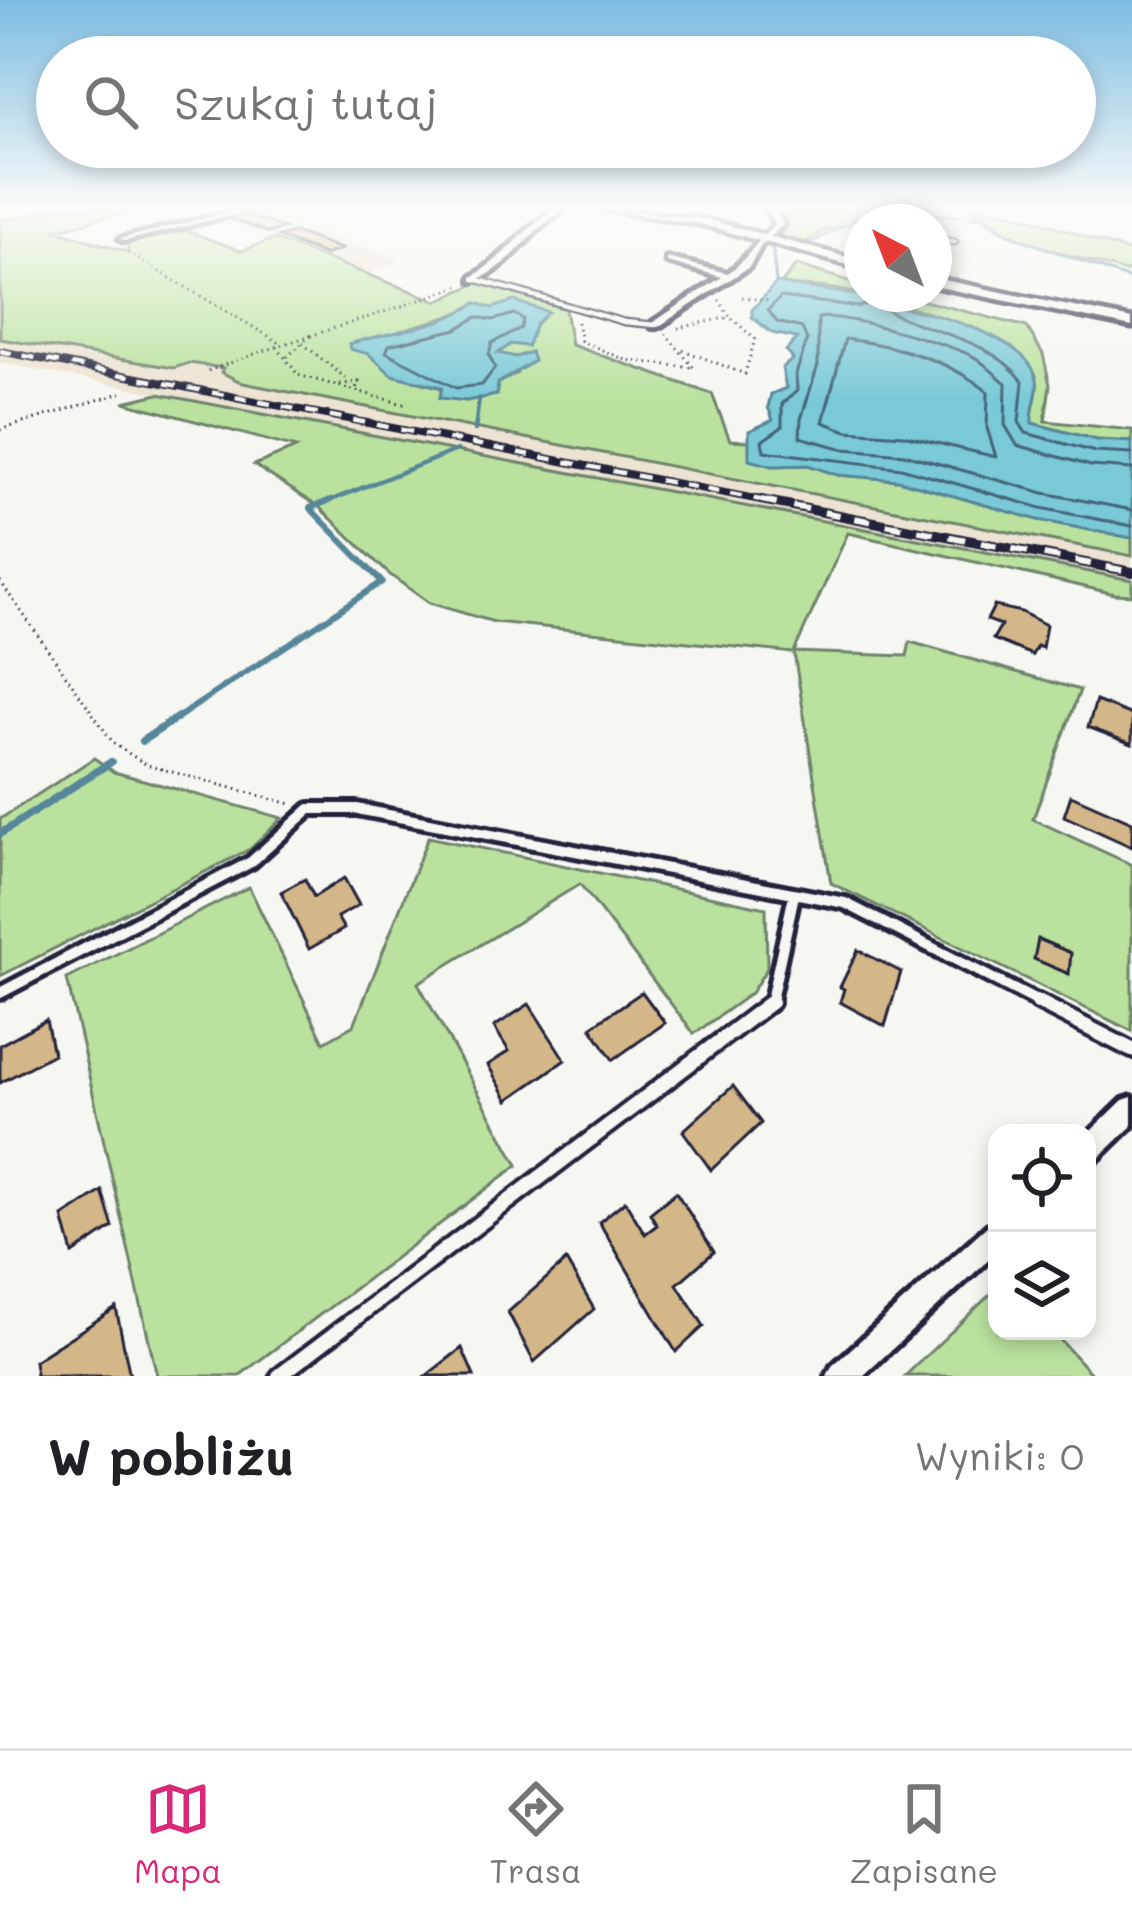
<!DOCTYPE html>
<html lang="pl">
<head>
<meta charset="utf-8">
<style>
	:root { --surface:#fff; --page:#f6f6f6; --text:#202124; --muted:#757577; --line:#e0e0e0; --accent:#db2777 }
	body { margin:0; font-family:Mali,sans-serif; background:var(--page); color:var(--text) }
	.controls { position:absolute; right:36px; bottom:36px; display:grid; overflow:hidden; border-radius:24px; box-shadow:0 6px 18px #0003 }
	.controls button { width:108px; height:108px; display:grid; place-items:center; padding:0; border:0; border-bottom:3px solid var(--line); background:var(--surface); color:var(--text); font:60px sans-serif }
	.compass { position:absolute; left:844px; top:204px; width:108px; height:108px; border-radius:50%; background:var(--surface); box-shadow:0 6px 18px #0003; rotate:318deg }
	.list { margin:0; padding:0; list-style:none }
	h2 { display:flex; justify-content:space-between; align-items:center; height:156px; margin:0; padding:0 48px; font-size:51px }
	h2 small { font-size:39px; font-weight:400; color:var(--muted) }
	.icon { flex:none; width:66px; height:66px; fill:none; stroke:currentColor; stroke-width:2; stroke-linecap:round; stroke-linejoin:round }
	.map { position:relative; flex:none; width:1132px; height:1376px; overflow:hidden }
	.search { position:absolute; background:var(--surface); box-shadow:0 6px 18px #0003; left:36px; right:36px; top:36px; height:132px; display:flex; align-items:center; gap:30px; box-sizing:border-box; padding:0 42px; border-radius:66px; color:var(--muted); font-size:45px }
	.sheet { height:372px; background:var(--surface) }
	nav { display:flex; justify-content:space-around; align-items:center; box-sizing:border-box; height:168px; border-top:3px solid var(--line); background:var(--surface); font-size:33px; color:var(--muted) }
	nav a { display:grid; justify-items:center; gap:6px }
	nav .on { color:var(--accent) }
	.map>svg:first-child { display:block }
</style>
</head>
<body>
<div class="map">
<svg width="1132" height="1376" viewBox="0 0 1132 1376">
	<rect width="100%" height="100%" fill="#f6f6f2"/>
	<filter id="ink" filterUnits="userSpaceOnUse"><feTurbulence type="fractalNoise" baseFrequency=".00833" numOctaves="2"/><feDisplacementMap in="SourceGraphic" scale="24" xChannelSelector="R" yChannelSelector="G"/><feConvolveMatrix kernelMatrix="1 2 1 2 8 2 1 2 1" color-interpolation-filters="sRGB"/></filter>
	<g filter="url(#ink)">
		<path fill="#ece3d2" d="M259 209 401 260 367 274 221 218Z
			M0 339 174 368 189 363 224 368 222 372 243 383 1132 556V580L0 363Z"/>
		<path fill="#bae29e" stroke="#6e826c" stroke-width="3" fill-rule="evenodd" d="M60 208H140L56 230 127 252 129 243 185 230 241 251 274 239 437 301 478 283 565 309 571 345 712 394 730 440 749 441 750 460 772 466 808 465 838 475 898 480 1038 520 1132 538V556L243 383 221 372 223 368 189 363 174 368 0 339V221ZM476 303 535 324 527 346 511 344 496 354 516 357 517 373 498 383 496 395 466 401 440 397 442 388 392 375 369 354C397 319 437 329 476 303Z
			M779 208H860L849 224 823 231 804 244 780 238 785 219Z
			M969 208C1024 208 1077 238 1132 252V268L1125 272C1069 254 1015 245 969 208Z
			M796 265 862 285V294H897L1027 327 1043 354 1050 385 1045 421 1132 430V442L1097 440 1031 423C1031 407 1039 395 1037 380 1029 332 870 295 828 288 812 286 797 287 781 284Z
			M158 394 1132 580V595L1115 594 848 533 794 652 907 656 910 642 1080 690 1033 819 1132 865V1031L831 883 794 653 494 622 429 603 389 574 319 507 254 465 296 448 124 402Z
			M94 758 114 772 282 818 250 849 0 976V819Z
			M428 837 766 908 767 968 751 993 694 1034 580 884 418 983 518 1165 239 1376H157L67 979 249 887 324 1042 354 1025Z
			M997 1288V1331H1052L1093 1376H905Z"/>
		<path fill="#7ac9d7" stroke="#578699" stroke-width="3" d="M776 283 895 301 900 307C935 314 1029 337 1037 380 1039 395 1031 407 1032 423L1097 440 1132 442V538L1038 520 898 480 838 475 808 465 772 466 749 460V431L773 420 768 407 771 394 786 388 782 368 793 359 786 351 797 338 772 333 752 317V310Z
			M514 301 548 312 536 324 527 346 511 344 498 353 516 357 531 352 534 361 498 383 497 395 466 401 440 398 442 387 392 375 369 354 350 349 349 344C392 331 439 328 476 303L492 308Z"/>
		<g fill="none" stroke-linecap="round" stroke-linejoin="round">
			<path stroke="#456579" stroke-width="3" d="M514 314 523 319 521 328 492 343 489 355 495 368 482 385 456 388 386 352 389 345 457 329 477 317 493 320Z
				M845 339C894 345 950 360 988 392L987 428 996 457 903 435 847 431 823 422Z
				M1132 454 1095 452 1026 433 1019 422 1023 381C984 332 922 335 873 302L858 307 781 297 768 310 777 322 802 328 807 340 796 374 797 391 782 404V427L762 441 764 451 901 468 1041 508 1132 526
				M1132 469 1091 466 1017 445 1005 425 1006 383C996 375 986 365 976 358 954 345 840 312 818 318V365L801 419 800 437 844 449 904 454 1044 493 1132 510"/>
			<path stroke="#578699" stroke-width="3" d="M762 208 773 226
				M975 208 1008 234 1132 280
				M913 213 959 216
				M968 217 983 218
				M773 236 778 233
				M772 243 776 283
				M810 243 877 209 906 212"/>
			<path stroke="#578699" stroke-width="4.5" d="M475 430 479 398
				M324 503 457 450"/>
			<path stroke="#578699" stroke-width="6" d="M174 720 382 582 310 508 331 500"/>
			<path stroke="#578699" stroke-width="8" d="M142 741 178 717
				M0 834 111 762"/>
		</g>
		<path fill="#d4b789" stroke="#22223b" stroke-width="3" d="M246 214 284 228 269 233 231 219Z
			M295 232 341 249 325 255 279 237Z
			M994 606 1021 612 1046 625 1042 648 1037 646 1032 655 993 639 1001 625 987 620Z
			M1096 701 1132 715V744L1088 727Z
			M1071 795 1132 822V847L1064 816Z
			M344 878 359 905 337 917 344 929 309 949 281 892 305 879 314 897Z
			M1038 939 1071 953 1069 974 1034 959Z
			M858 950 901 972 885 1026 840 1002 844 989 840 987Z
			M642 992 665 1023 613 1060 591 1027Z
			M529 1004 565 1060 508 1100 488 1065 509 1051 494 1027Z
			M46 1020 53 1054 0 1083V1045Z
			M733 1086 761 1123 711 1170 683 1131Z
			M102 1191 113 1227 73 1254 63 1217Z
			M676 1192 714 1252 677 1284 704 1326 676 1352 599 1222 625 1201 645 1234 657 1225 650 1213Z
			M566 1261 594 1309 534 1362 508 1312Z
			M116 1308 130 1376H36L34 1361Z
			M462 1348 474 1376H426Z"/>
		<g fill="none" stroke-linecap="round" stroke-linejoin="round">
			<g stroke="#22223b" stroke-width="9">
				<path id="lane-far2" d="M934 239 955 242
					M475 279 624 322 655 325"/>
			</g>
			<g stroke="#22223b" stroke-width="20">
				<path id="lane-far1" d="M0 993 251 862 310 809H357L845 903 1044 1005
					M770 1005 794 895"/>
			</g>
			<g stroke="#22223b" stroke-width="22">
				<path id="lane" d="M1038 1002 1132 1050
					M279 1376 771 1002"/>
			</g>
			<g stroke="#22223b" stroke-width="10">
				<path id="street" d="M247 208H260L124 241 120 239Z
					M557 208H566C558 214 549 219 542 226 520 245 500 275 472 281V277C504 258 525 227 557 208Z
					M766 208H774L783 225 762 244 749 267 658 327H652V323L722 277 667 262V258L728 273C747 260 757 240 775 225Z
					M1132 1097V1126L1096 1161 1087 1165V1135L1123 1100Z
					M997 1221V1252L863 1376H827L832 1366 988 1225Z"/>
			</g>
			<g stroke="#22223b" stroke-width="9">
				<path id="secondary" d="M598 208 701 218 862 261V269L700 224Z
					M934 278 1132 319V327L934 286Z"/>
			</g>
			<path stroke="#22223b" stroke-width="3" stroke-dasharray="1.5 4.5" stroke-linecap="butt" d="M128 253 280 343
				M742 297 769 301
				M577 322 581 341 626 360 694 368 666 334
				M678 328 730 317 719 300
				M311 336 302 343 348 380
				M277 347 298 375 407 405
				M683 350 745 374 755 339 730 317
				M287 357 301 344
				M208 371C292 339 377 317 461 285
				M334 385 359 382 355 391
				M0 430 124 392
				M0 581 114 744 147 765 291 804"/>
			<use href="#lane-far2" stroke="#f6f6f2" stroke-width="4.5"/>
			<use href="#lane-far1" stroke="#f6f6f2" stroke-width="10"/>
			<use href="#lane" stroke="#f6f6f2" stroke-width="14"/>
			<use href="#street" fill="#f6f6f2" fill-rule="evenodd"/>
			<use href="#secondary" fill="#f6f6f2" fill-rule="evenodd"/>
			<g stroke="#22223b" stroke-width="8">
				<path id="rail-far1" d="M0 351 776 503"/>
			</g>
			<g stroke="#22223b" stroke-width="10">
				<path id="rail" d="M761 500 1132 572"/>
			</g>
			<use href="#rail-far1" stroke="#f6f6f2" stroke-width="4.5" stroke-dasharray="12" stroke-linecap="butt"/>
			<use href="#rail" stroke="#f6f6f2" stroke-width="6" stroke-dasharray="16" stroke-linecap="butt"/>
		</g>
	</g>
	<linearGradient id="sky" x2="0" y2="1"><stop stop-color="#7cbce1"/><stop offset="0.52" stop-color="#fbfbf9"/><stop offset="1" stop-color="#fbfbf9" stop-opacity="0"/></linearGradient>
	<rect width="1132" height="400" fill="url(#sky)"/>
</svg>
<div class="controls">
<button><svg class="icon" aria-label="locate" viewBox="0 0 24 24"><circle cx="12" cy="12" r="6"/><path d="M12 2v4M12 18v4M2 12h4M18 12h4"/></svg></button>
<button><svg class="icon" aria-label="layers" viewBox="0 0 24 24"><path d="M12 4l9 5-9 5-9-5zM3 14l9 5 9-5"/></svg></button>
</div>
<svg class="compass" viewBox="-18 -18 36 36"><path d="M0-13l5 13h-10z" fill="#e53935"/><path d="M0 13l5-13h-10z" fill="#757577"/></svg>
<div class="search"><svg class="icon" aria-label="search" viewBox="0 0 24 24"><circle cx="10" cy="10" r="6"/><path d="M15 15l6 6"/></svg>Szukaj tutaj</div>
</div>
<section class="sheet">
<h2>W pobliżu<small>Wyniki: 0</small></h2>
<ul class="list">
</ul>
</section>
<nav>
<a class="on"><svg class="icon" aria-label="map" viewBox="0 0 24 24"><path d="M3 6l6-2 6 2 6-2v14l-6 2-6-2-6 2zM9 4v14M15 6v14"/></svg>Mapa</a>
<a><svg class="icon" aria-label="directions" viewBox="0 0 24 24"><path d="M12 3l9 9-9 9-9-9zM9 14v-3h6M13 9l2 2-2 2"/></svg>Trasa</a>
<a><svg class="icon" aria-label="saved" viewBox="0 0 24 24"><path d="M7 4h10v16l-5-4-5 4z"/></svg>Zapisane</a>
</nav>
</body>
</html>
